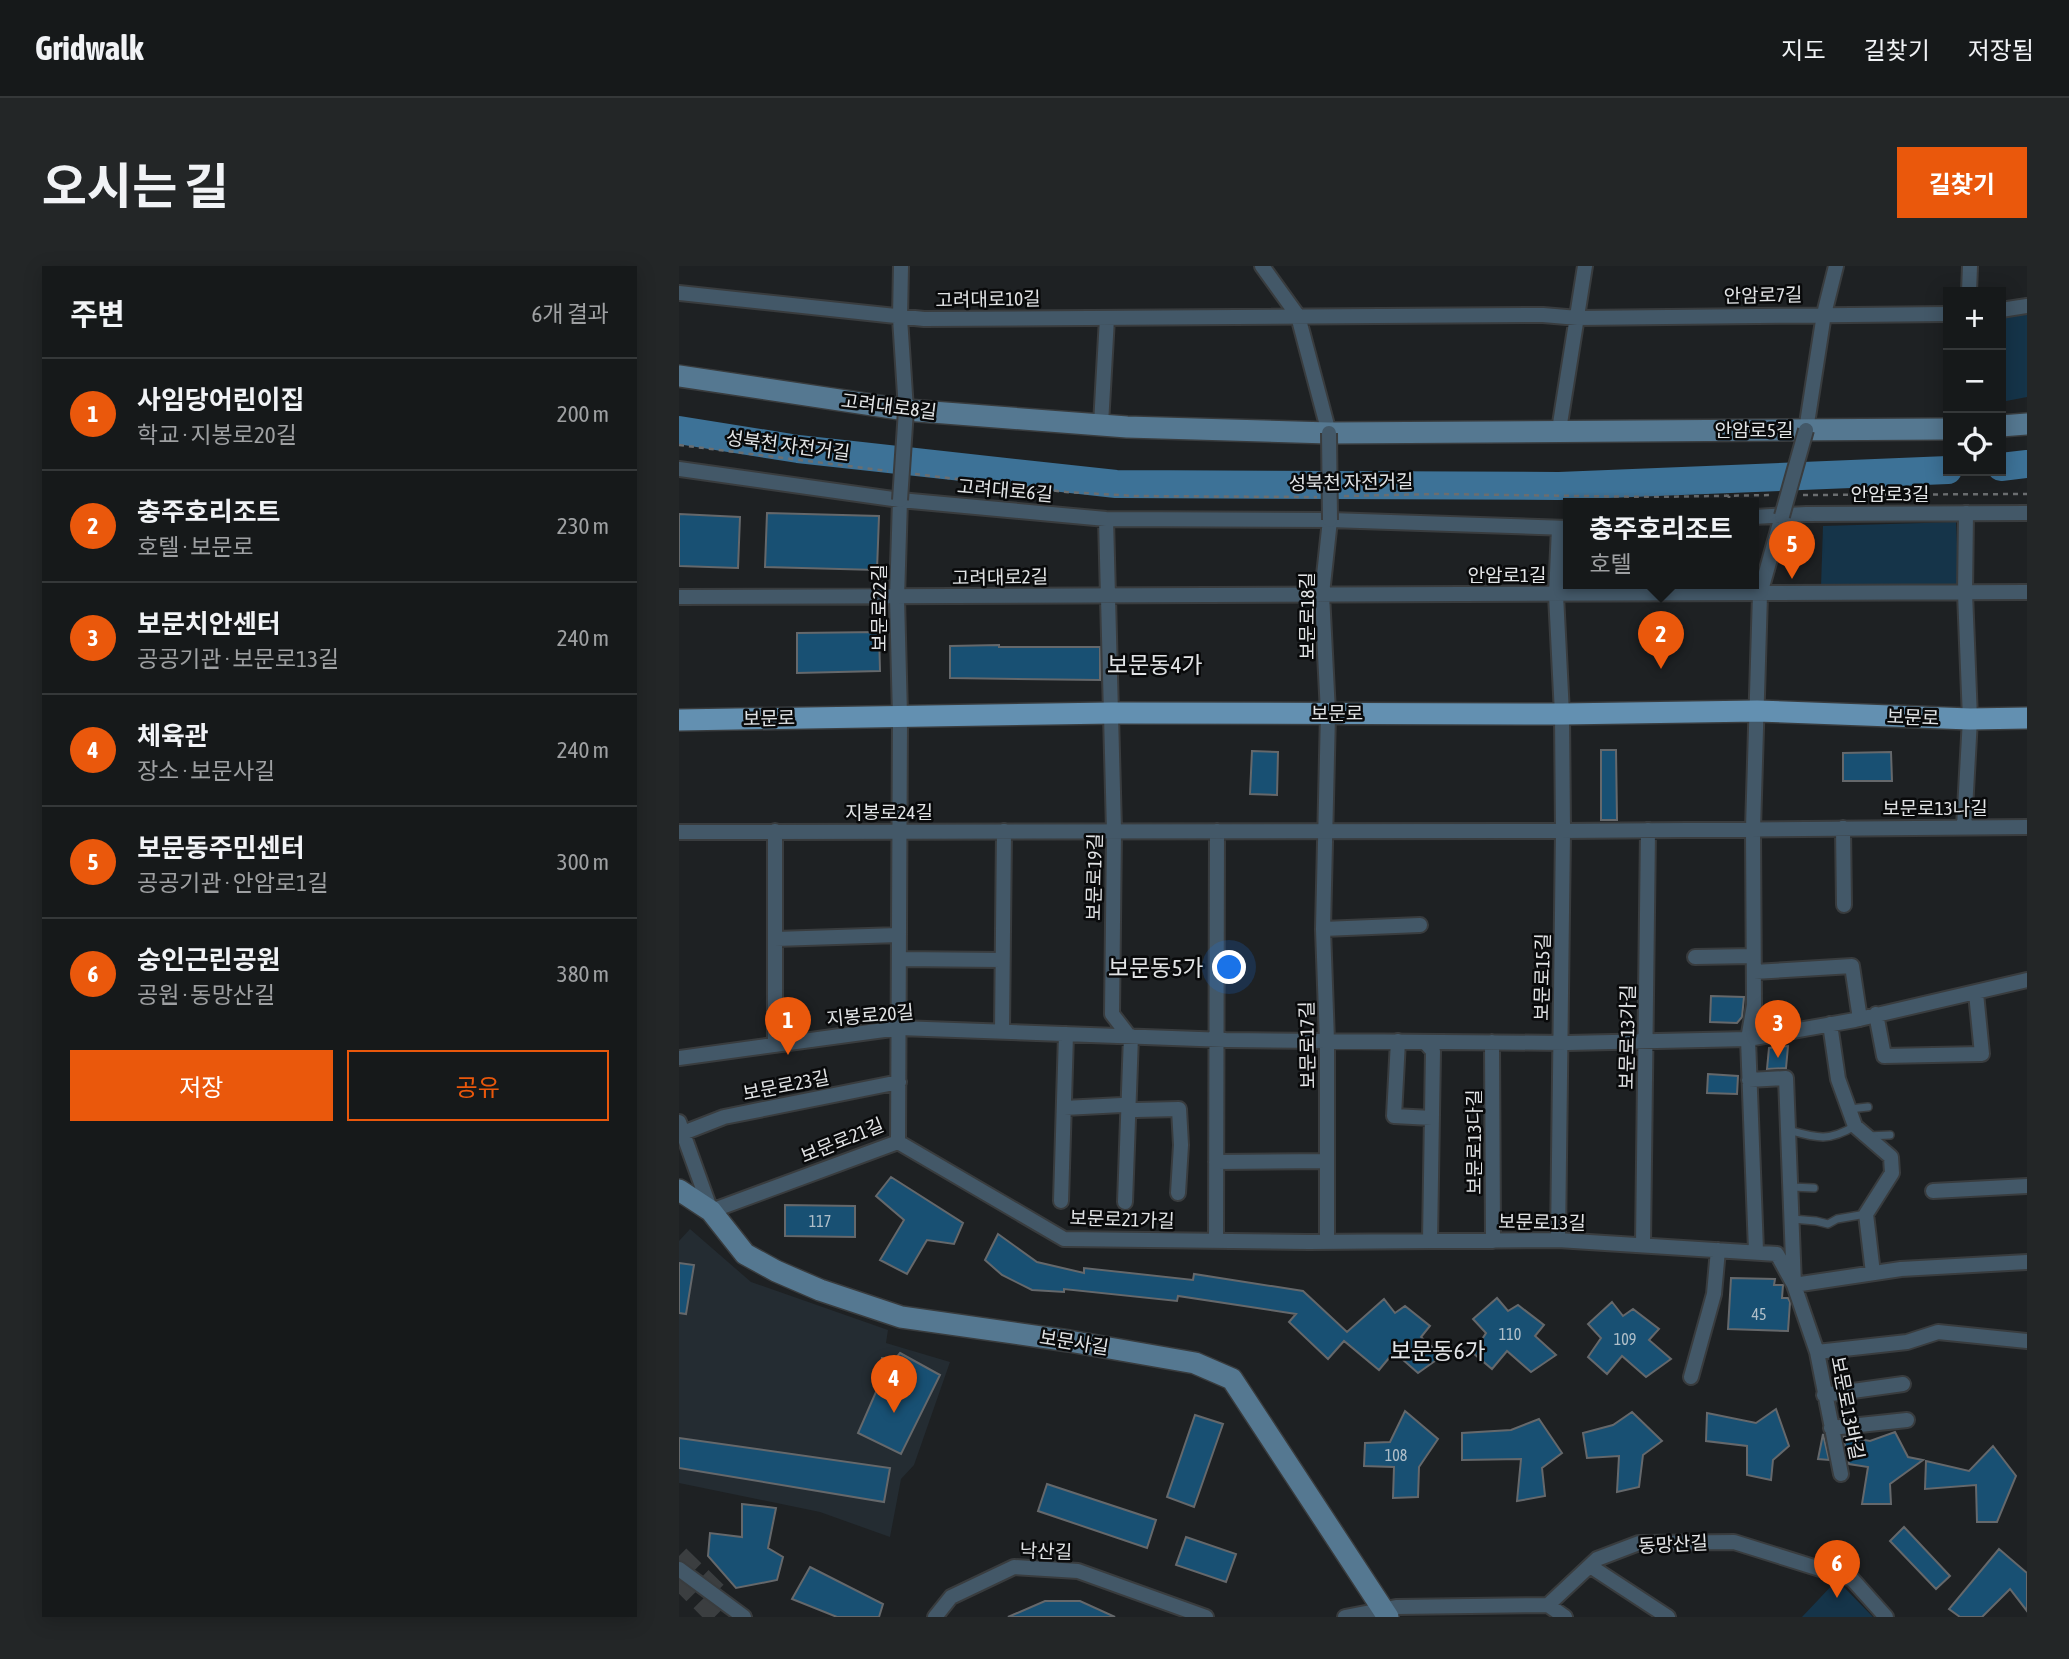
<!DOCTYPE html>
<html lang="ko">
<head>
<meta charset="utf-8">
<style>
	:root { --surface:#16191a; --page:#232627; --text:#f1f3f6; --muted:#9ea0a2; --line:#353839; --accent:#ea580c }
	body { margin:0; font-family:"Asap Condensed","Noto Sans KR",sans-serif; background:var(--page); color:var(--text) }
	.controls { position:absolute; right:21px; top:21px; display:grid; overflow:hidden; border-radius:0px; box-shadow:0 4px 18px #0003 }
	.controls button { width:63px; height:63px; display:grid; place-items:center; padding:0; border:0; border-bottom:2px solid var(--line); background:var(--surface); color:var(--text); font:35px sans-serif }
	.you { position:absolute; left:551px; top:702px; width:24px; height:24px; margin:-18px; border:5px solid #fff; border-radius:50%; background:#1a73e8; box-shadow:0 0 0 10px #1a73e833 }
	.badge { display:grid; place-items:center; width:46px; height:46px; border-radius:50%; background:var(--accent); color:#fff; font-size:23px; font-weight:700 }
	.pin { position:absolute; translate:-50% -58px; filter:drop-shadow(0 2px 4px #0008) }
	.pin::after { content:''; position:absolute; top:37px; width:24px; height:21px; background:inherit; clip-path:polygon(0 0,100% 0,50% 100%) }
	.popup { position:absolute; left:884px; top:232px; width:196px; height:91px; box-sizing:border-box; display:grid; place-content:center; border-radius:0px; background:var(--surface); filter:drop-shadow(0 2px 5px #0005); font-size:23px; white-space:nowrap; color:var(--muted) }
	.popup b { font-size:26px; color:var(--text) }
	.popup::after { content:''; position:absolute; left:50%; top:100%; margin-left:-14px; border:14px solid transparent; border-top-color:var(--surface) }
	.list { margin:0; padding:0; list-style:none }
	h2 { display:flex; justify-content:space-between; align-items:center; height:91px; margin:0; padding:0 28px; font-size:30px }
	h2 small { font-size:23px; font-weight:400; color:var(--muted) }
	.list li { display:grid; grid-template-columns:46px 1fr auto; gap:21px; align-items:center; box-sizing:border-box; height:112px; padding:0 28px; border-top:2px solid var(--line) }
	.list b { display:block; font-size:26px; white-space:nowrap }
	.list p { margin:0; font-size:23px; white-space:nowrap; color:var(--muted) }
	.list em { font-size:23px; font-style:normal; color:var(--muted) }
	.actions { display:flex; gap:14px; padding:21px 28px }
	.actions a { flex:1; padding:16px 0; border:2px solid var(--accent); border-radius:0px; text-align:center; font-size:24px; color:var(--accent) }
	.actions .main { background:var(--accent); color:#fff }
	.icon { flex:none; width:38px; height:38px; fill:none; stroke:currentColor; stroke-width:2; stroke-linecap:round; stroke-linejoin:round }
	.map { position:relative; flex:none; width:1348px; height:1351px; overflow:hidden; border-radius:0px }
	header { display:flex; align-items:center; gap:42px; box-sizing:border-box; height:98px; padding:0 35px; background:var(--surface); border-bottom:2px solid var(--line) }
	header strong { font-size:33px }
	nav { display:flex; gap:38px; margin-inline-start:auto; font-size:24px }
	.intro { display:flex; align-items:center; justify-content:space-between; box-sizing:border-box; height:168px; padding:0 42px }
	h1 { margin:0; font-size:49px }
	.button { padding:18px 32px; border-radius:0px; background:var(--accent); color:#fff; font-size:24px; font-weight:700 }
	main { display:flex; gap:42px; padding:0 42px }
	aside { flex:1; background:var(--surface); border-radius:0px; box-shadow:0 4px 18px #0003 }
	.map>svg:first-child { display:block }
</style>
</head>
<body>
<header>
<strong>Gridwalk</strong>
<nav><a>지도</a><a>길찾기</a><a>저장됨</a></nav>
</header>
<div class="intro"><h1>오시는 길</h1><a class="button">길찾기</a></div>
<main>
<aside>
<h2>주변<small>6개 결과</small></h2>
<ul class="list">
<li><span class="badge">1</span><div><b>사임당어린이집</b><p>학교 · 지봉로20길</p></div><em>200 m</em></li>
<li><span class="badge">2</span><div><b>충주호리조트</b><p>호텔 · 보문로</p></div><em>230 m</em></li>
<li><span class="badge">3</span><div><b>보문치안센터</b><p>공공기관 · 보문로13길</p></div><em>240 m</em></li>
<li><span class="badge">4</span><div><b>체육관</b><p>장소 · 보문사길</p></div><em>240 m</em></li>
<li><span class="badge">5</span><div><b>보문동주민센터</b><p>공공기관 · 안암로1길</p></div><em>300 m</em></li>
<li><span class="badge">6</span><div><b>숭인근린공원</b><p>공원 · 동망산길</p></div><em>380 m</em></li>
</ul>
<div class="actions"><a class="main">저장</a><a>공유</a></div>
</aside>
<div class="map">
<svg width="1348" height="1351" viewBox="0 0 1348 1351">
	<rect width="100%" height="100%" fill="#1e2123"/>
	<path fill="#242c32" d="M11 963 72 1016 209 1064 207 1077 271 1096 235 1199 222 1213 211 1271 141 1246 0 1217V975Z"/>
	<path fill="#153449" d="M1348 47V131L1322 136V52Z
		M1277 256 1280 319 1142 321 1144 260Z
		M1158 1314 1194 1351H1123Z"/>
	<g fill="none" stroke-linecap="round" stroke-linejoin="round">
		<path stroke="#3d7297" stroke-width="28" d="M0 164 119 183 437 218 880 220 1269 204
			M1322 201 1348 198"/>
	</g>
	<path fill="#185073" stroke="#65686b" stroke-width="2" d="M88 247 200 250 198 304 86 301Z
		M0 248 61 251 59 302 0 300Z
		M200 366 201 405 118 407V367Z
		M320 379V381H421V414L271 412V380Z
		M922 484H937L938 554H922Z
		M573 485 599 486 598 529 571 528Z
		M1212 486 1213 515H1164V487Z
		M1032 730 1065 731 1063 751 1058 757 1031 756Z
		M1109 780 1107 802 1088 803 1090 782Z
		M1029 808 1059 810 1058 828 1028 827Z
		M212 911 284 957 275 978 248 974 228 1008 201 994 225 954 197 930Z
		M106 939 176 940V971L106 970Z
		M319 968 358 996 405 1007V1002L514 1014 515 1008 624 1025 668 1066 705 1033 716 1047 726 1040 751 1060 742 1071 763 1090 739 1107 715 1086 700 1104 665 1075 649 1093 610 1056 617 1048 499 1030 498 1035 385 1023V1026L353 1024 323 1009 306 994Z
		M0 997 15 999 7 1048 0 1047Z
		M1052 1012 1096 1013 1095 1019H1104L1103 1032H1109L1111 1036 1109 1065 1049 1063Z
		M818 1032 829 1045 839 1039 865 1059 856 1070 877 1089 852 1106 828 1085 813 1103 794 1087 807 1067 794 1053Z
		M933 1036 944 1050 954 1043 980 1063 970 1074 992 1093 967 1111 943 1090 928 1108 909 1091 922 1072 909 1058Z
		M221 1087 261 1109 222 1188 179 1167 197 1126 203 1092 216 1093Z
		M1097 1143 1110 1180 1094 1194 1092 1214 1068 1209V1180L1027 1175 1028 1147 1077 1157Z
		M726 1145 759 1173 740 1201 739 1231 714 1232 715 1201 685 1200 686 1177 711 1176Z
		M953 1146 983 1175 964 1189 960 1221 938 1226 940 1190 908 1192 904 1167 934 1159Z
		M516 1149 544 1158 515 1241 488 1231Z
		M860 1153 883 1187 863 1202 866 1230 838 1235 842 1193 783 1194V1167L832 1164Z
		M1216 1166 1229 1191 1244 1194 1211 1218 1212 1238H1183L1189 1201 1170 1198 1164 1170 1191 1175Z
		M1144 1168 1150 1194 1139 1193Z
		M0 1172 211 1202 205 1236 0 1202Z
		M1314 1180 1337 1210 1318 1256H1298L1297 1219 1246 1223 1247 1195 1290 1205Z
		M368 1218 477 1254 468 1282 359 1245Z
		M63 1238 97 1242 89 1282 104 1291 98 1314 57 1322 29 1290 31 1267 63 1271Z
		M1225 1261 1271 1310 1257 1323 1211 1275Z
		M507 1271 557 1288 547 1316 497 1299Z
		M1320 1283 1348 1307V1345L1331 1323 1303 1351H1281L1270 1343Z
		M131 1301 204 1338 200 1351H158L113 1333Z
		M366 1335H401L436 1351H329Z"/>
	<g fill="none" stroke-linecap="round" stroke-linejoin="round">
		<path stroke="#3b3e40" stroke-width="21" stroke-dasharray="21 10" stroke-linecap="butt" d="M0 1290 38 1327
			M0 1313 38 1351"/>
		<g stroke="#393c3e" stroke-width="10">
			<path id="lane" d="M1170 843 1189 841
				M1109 864C1138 872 1149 876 1176 860
				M1188 870 1211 869
				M1112 921 1135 922
				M1113 953 1137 955 1149 958 1158 953 1187 948"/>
		</g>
		<g stroke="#393c3e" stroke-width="18">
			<path id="street" d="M222 0 221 52 227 144
				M583 0 619 50 650 167
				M1290 26 1291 0
				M0 27 245 53 864 49 899 52 1269 48
				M1322 44 1348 40
				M422 158 428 52
				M880 164 906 0
				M1127 164 1145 48 1157 0
				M0 203 221 234 427 253 651 254 889 262
				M1075 251 1127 248 1348 247
				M427 253 435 565 433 748 450 770
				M0 331 1348 326
				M1285 561 1291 453 1286 327 1287 247
				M1164 562 1165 639
				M96 565V779
				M0 566 884 565 1348 561
				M644 663 741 659
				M96 673 220 669
				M1016 691 1074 690
				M220 693 323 694
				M1075 706 1173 700 1181 753
				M1197 748 1205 790 1303 788 1297 727
				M1151 758 1159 813 1176 860 1212 891 1213 907 1187 948 1194 1007
				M323 766 325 565
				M719 775 715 850 753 852
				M746 776 754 785 751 975
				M813 776 814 975
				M0 792 220 762 547 774 888 777 1069 773 1176 754 1348 714
				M1070 814 1107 812 1115 1019 1222 1003 1348 996
				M385 842 443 839 457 844 500 843 502 879 499 927
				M0 856 32 945 219 876
				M4 867 45 851 220 816
				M219 876 385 973 630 976 879 974 1098 988 1115 1019 1138 1086 1162 1208
				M219 876 221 450 218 332 221 234
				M537 896 648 895
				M1254 925 1348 920
				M382 935 387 768
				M446 936 452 770
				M879 974 884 565 883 448 877 329 880 262
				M537 975 538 565
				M648 976V775L644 663 649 447 643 328 651 254
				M964 979 969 564
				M1077 985 1069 773 1075 739 1074 563 1081 328 1103 250
				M1138 1086 1228 1076 1259 1066 1348 1075
				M1012 1111 1035 1028 1039 984
				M1145 1129 1224 1118
				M1152 1162 1228 1154
				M911 1300 989 1351
				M0 1303 65 1351
				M869 1339 886 1351
				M256 1351 272 1331 335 1301 399 1305 527 1351
				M666 1351 717 1341 869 1339 918 1293 960 1277 1055 1276 1173 1313 1207 1351"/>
		</g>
		<g stroke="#393c3e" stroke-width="24">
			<path id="secondary" d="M0 110 227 144 448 161 650 167 1269 163
				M1322 160 1348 158
				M0 924 32 945 66 988 97 1005 141 1024 222 1051 390 1075 516 1097 553 1113 709 1351"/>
		</g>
		<g stroke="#393c3e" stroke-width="24">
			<path id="primary" d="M0 454 432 447 883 448 1078 445 1291 453 1348 452"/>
		</g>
		<path stroke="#6b6e70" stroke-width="2.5" stroke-dasharray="5 5" stroke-linecap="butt" d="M0 179 209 205
			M236 208 387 226 456 230 638 231
			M1047 229 1059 237
			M1124 229 1348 228
			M665 230 759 228 974 231 1093 229"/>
		<use href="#lane" stroke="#435868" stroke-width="7"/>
		<use href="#street" stroke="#435868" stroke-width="14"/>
		<use href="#secondary" stroke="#557891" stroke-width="21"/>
		<use href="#primary" stroke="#6390b1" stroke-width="21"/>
		<g stroke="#393c3e" stroke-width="18" stroke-linecap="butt">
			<path id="street-bridge" d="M650 167 651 254
				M221 234 227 144
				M1103 250 1127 164"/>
		</g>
		<use href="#street-bridge" stroke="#435868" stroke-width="14"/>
	</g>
	<g text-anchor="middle" stroke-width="5" stroke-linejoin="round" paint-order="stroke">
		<g font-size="16" fill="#b0bfc9">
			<text x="141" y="961">117</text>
			<text x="1080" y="1054">45</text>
			<text x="831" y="1074">110</text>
			<text x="946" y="1079">109</text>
			<text x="717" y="1195">108</text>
		</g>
		<g font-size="19" fill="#e2e4e6" stroke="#090a0b">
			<text transform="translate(1084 29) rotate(-1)" y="7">안암로7길</text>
			<text transform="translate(309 33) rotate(-1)" y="7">고려대로10길</text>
			<text transform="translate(210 140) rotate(7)" y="7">고려대로8길</text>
			<text x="1075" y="171">안암로5길</text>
			<text transform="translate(109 179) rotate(7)" y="7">성북천 자전거길</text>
			<text transform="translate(672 216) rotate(-1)" y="7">성북천 자전거길</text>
			<text transform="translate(326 224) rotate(5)" y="7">고려대로6길</text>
			<text x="1211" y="235">안암로3길</text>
			<text x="828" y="316">안암로1길</text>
			<text transform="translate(321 311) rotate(-1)" y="7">고려대로2길</text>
			<text transform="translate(200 342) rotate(-90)" y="7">보문로22길</text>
			<text transform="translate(628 350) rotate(-90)" y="7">보문로18길</text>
			<text x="658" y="454">보문로</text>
			<text transform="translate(1234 451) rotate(2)" y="7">보문로</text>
			<text transform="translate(90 452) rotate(-1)" y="7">보문로</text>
			<text x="1256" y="549">보문로13나길</text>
			<text x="210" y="553">지봉로24길</text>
			<text transform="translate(415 611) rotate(-89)" y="7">보문로19길</text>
			<text transform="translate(863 711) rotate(-89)" y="7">보문로15길</text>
			<text transform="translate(191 749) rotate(-5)" y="7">지봉로20길</text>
			<text transform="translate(948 771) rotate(-89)" y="7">보문로13가길</text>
			<text transform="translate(628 779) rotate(-91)" y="7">보문로17길</text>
			<text transform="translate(107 819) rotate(-11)" y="7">보문로23길</text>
			<text transform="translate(163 874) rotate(-22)" y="7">보문로21길</text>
			<text transform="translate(795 876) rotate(-90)" y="7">보문로13다길</text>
			<text transform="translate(443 953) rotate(2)" y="7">보문로21가길</text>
			<text transform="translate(863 956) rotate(1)" y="7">보문로13길</text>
			<text transform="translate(395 1076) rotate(9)" y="7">보문사길</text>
			<text transform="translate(1169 1142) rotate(79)" y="7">보문로13바길</text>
			<text transform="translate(994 1278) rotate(-3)" y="7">동망산길</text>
			<text transform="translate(367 1285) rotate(2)" y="7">낙산길</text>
		</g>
		<g font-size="23" fill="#e2e4e6" stroke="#090a0b">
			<text x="476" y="407">보문동4가</text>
			<text x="477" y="710">보문동5가</text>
			<text x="759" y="1093">보문동6가</text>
		</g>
	</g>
</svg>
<div class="controls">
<button>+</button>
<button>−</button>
<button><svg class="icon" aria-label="locate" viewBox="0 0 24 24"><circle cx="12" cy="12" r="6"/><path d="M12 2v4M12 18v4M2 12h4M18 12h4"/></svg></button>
</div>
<div class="you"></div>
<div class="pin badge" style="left:109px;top:789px">1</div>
<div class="pin badge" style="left:982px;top:403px">2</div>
<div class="popup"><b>충주호리조트</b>호텔</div>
<div class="pin badge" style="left:1099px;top:792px">3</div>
<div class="pin badge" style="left:215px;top:1147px">4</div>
<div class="pin badge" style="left:1113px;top:313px">5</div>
<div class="pin badge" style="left:1158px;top:1332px">6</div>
</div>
</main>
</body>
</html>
